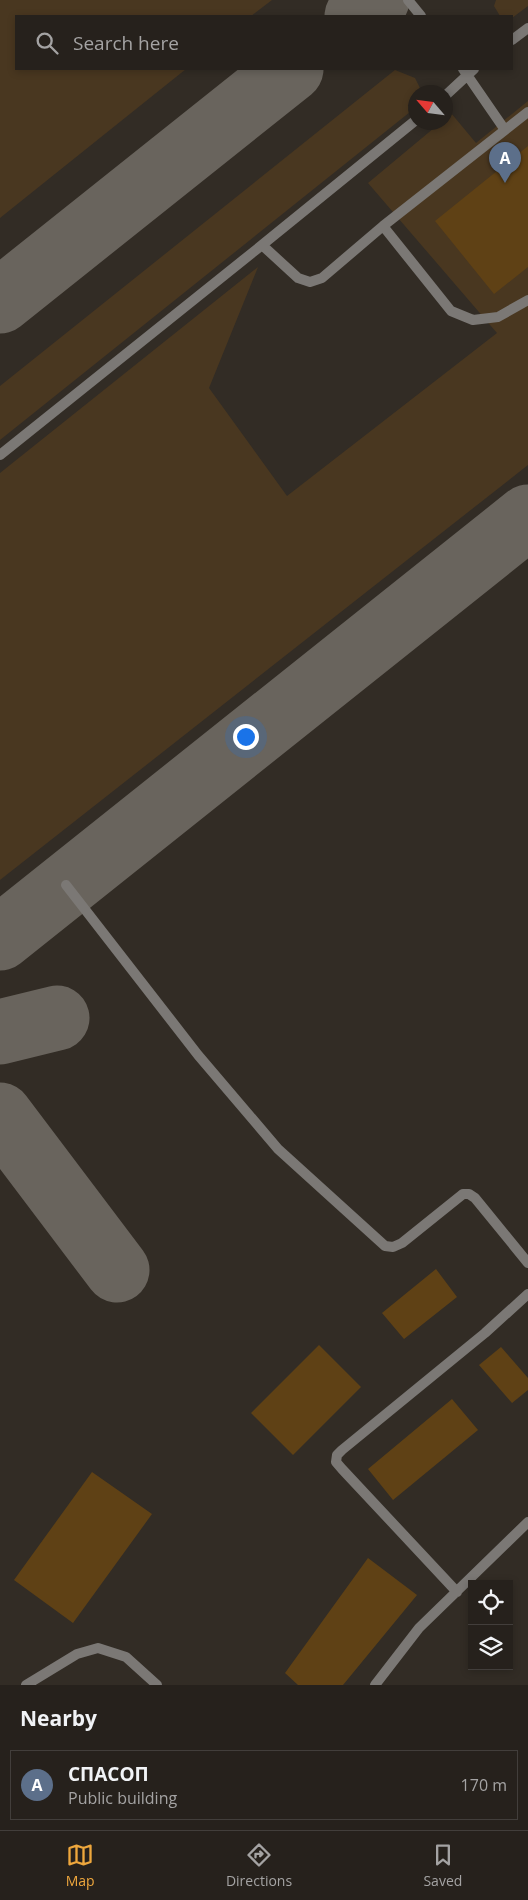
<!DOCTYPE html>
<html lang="en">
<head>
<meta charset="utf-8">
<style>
	:root { --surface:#26211c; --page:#2e2925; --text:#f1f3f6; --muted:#a4a3a3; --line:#423e3b; --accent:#eea73d }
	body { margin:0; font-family:"Open Sans",sans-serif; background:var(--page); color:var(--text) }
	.controls { position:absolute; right:15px; bottom:15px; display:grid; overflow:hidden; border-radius:0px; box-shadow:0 2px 8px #0003 }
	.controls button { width:45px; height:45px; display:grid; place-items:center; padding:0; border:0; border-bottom:1px solid var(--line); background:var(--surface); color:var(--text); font:25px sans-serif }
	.compass { position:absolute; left:408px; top:85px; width:45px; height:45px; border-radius:50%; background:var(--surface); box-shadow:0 2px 8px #0003; rotate:298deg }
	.you { position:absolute; left:245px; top:736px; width:18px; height:18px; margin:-12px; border:4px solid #fff; border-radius:50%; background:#1a73e8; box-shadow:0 0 0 8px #1a73e833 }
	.badge { display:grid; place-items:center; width:32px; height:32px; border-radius:50%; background:var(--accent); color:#fff; font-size:16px; font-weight:700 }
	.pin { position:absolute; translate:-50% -41px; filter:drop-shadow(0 1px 2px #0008) }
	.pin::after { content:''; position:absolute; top:26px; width:18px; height:15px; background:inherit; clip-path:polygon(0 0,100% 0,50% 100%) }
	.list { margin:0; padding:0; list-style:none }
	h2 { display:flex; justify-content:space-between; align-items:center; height:65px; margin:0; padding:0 20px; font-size:21px }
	h2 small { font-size:16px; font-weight:400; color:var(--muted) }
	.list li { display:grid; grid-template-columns:32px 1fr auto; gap:15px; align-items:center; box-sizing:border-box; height:70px; margin:0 10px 10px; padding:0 10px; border:1px solid var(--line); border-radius:0px }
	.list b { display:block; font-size:19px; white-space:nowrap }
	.list p { margin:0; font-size:16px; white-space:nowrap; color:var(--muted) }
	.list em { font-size:16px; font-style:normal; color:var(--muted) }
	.icon { flex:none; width:28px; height:28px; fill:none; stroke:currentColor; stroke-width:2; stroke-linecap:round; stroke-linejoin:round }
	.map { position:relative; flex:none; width:528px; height:1685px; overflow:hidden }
	.search { position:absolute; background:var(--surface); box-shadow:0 2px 8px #0003; left:15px; right:15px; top:15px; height:55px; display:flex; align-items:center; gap:12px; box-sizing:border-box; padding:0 18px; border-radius:0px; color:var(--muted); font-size:19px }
	.sheet { height:145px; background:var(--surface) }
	nav { display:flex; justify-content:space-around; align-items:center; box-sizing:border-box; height:70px; border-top:1px solid var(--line); background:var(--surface); font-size:14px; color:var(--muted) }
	nav a { display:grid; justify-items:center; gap:2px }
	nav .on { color:var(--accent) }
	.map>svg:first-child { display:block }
</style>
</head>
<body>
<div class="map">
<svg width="528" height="1685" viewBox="0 0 528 1685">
	<rect width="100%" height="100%" fill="#322c25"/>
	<path fill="#493720" d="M0 0H272L251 16H16V69H186L0 218Z
		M496 0H528V6L512 18V16H500L494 6Z
		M395 70 415 78 420 88 419 92H416L415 108 0 440V386Z
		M528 101V465L0 880V473L258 267 209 388 287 496 497 333 368 183 440 123 446 122V118L451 113 476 143Z"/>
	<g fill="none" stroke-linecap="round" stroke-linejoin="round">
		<path stroke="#69645d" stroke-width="65" d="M357 16 377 0
			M0 301 291 69
			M0 938 528 517
			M0 1032 57 1018
			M0 1115 117 1270"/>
	</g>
	<path fill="#5f4115" d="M528 146V267L494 294 435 221Z
		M436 1269 457 1297 404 1339 382 1313Z
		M319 1345 361 1387 293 1455 251 1413Z
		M501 1347 528 1378V1390L512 1403 479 1365Z
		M452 1399 478 1430 393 1500 368 1469Z
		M92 1472 152 1514 73 1623 14 1580Z
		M368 1558 417 1595 343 1685H298L285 1673Z"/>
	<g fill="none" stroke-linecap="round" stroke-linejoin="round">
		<path stroke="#7b7875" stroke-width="10" d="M408 0 421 16
			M512 40 528 28
			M463 69 505 130
			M446 95 474 69
			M383 226 528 112
			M262 245 298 278 310 282 322 278 383 226 451 311 473 320 498 317 528 300
			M0 455 262 245 416 120
			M66 885 198 1055 278 1149 385 1246 393 1247 402 1243 463 1194H469L475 1198 528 1263
			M457 1592 342 1469 336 1462 337 1455 342 1450 485 1333 528 1294
			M26 1685 77 1654 98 1648 126 1657 157 1685
			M375 1685 419 1628 528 1522"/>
	</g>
</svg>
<div class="controls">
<button><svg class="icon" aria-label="locate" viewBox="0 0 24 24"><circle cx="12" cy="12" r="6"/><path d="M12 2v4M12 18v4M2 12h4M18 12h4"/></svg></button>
<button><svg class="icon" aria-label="layers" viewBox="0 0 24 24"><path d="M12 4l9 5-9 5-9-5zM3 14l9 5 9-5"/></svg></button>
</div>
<svg class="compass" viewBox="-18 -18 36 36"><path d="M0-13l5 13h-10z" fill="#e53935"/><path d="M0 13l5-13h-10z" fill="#a4a3a3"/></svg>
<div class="you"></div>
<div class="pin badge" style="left:505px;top:183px;background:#5c6f8a">A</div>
<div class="search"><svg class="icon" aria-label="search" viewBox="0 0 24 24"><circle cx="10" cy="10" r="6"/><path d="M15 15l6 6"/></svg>Search here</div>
</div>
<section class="sheet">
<h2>Nearby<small></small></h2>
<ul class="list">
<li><span class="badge" style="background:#5c6f8a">A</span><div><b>СПАСОП</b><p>Public building</p></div><em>170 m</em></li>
</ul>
</section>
<nav>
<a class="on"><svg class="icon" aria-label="map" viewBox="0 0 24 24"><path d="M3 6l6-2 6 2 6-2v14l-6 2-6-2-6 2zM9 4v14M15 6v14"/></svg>Map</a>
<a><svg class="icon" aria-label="directions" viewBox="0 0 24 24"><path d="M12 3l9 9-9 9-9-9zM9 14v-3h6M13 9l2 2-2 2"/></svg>Directions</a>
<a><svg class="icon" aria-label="saved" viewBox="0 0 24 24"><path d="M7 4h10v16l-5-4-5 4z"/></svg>Saved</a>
</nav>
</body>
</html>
